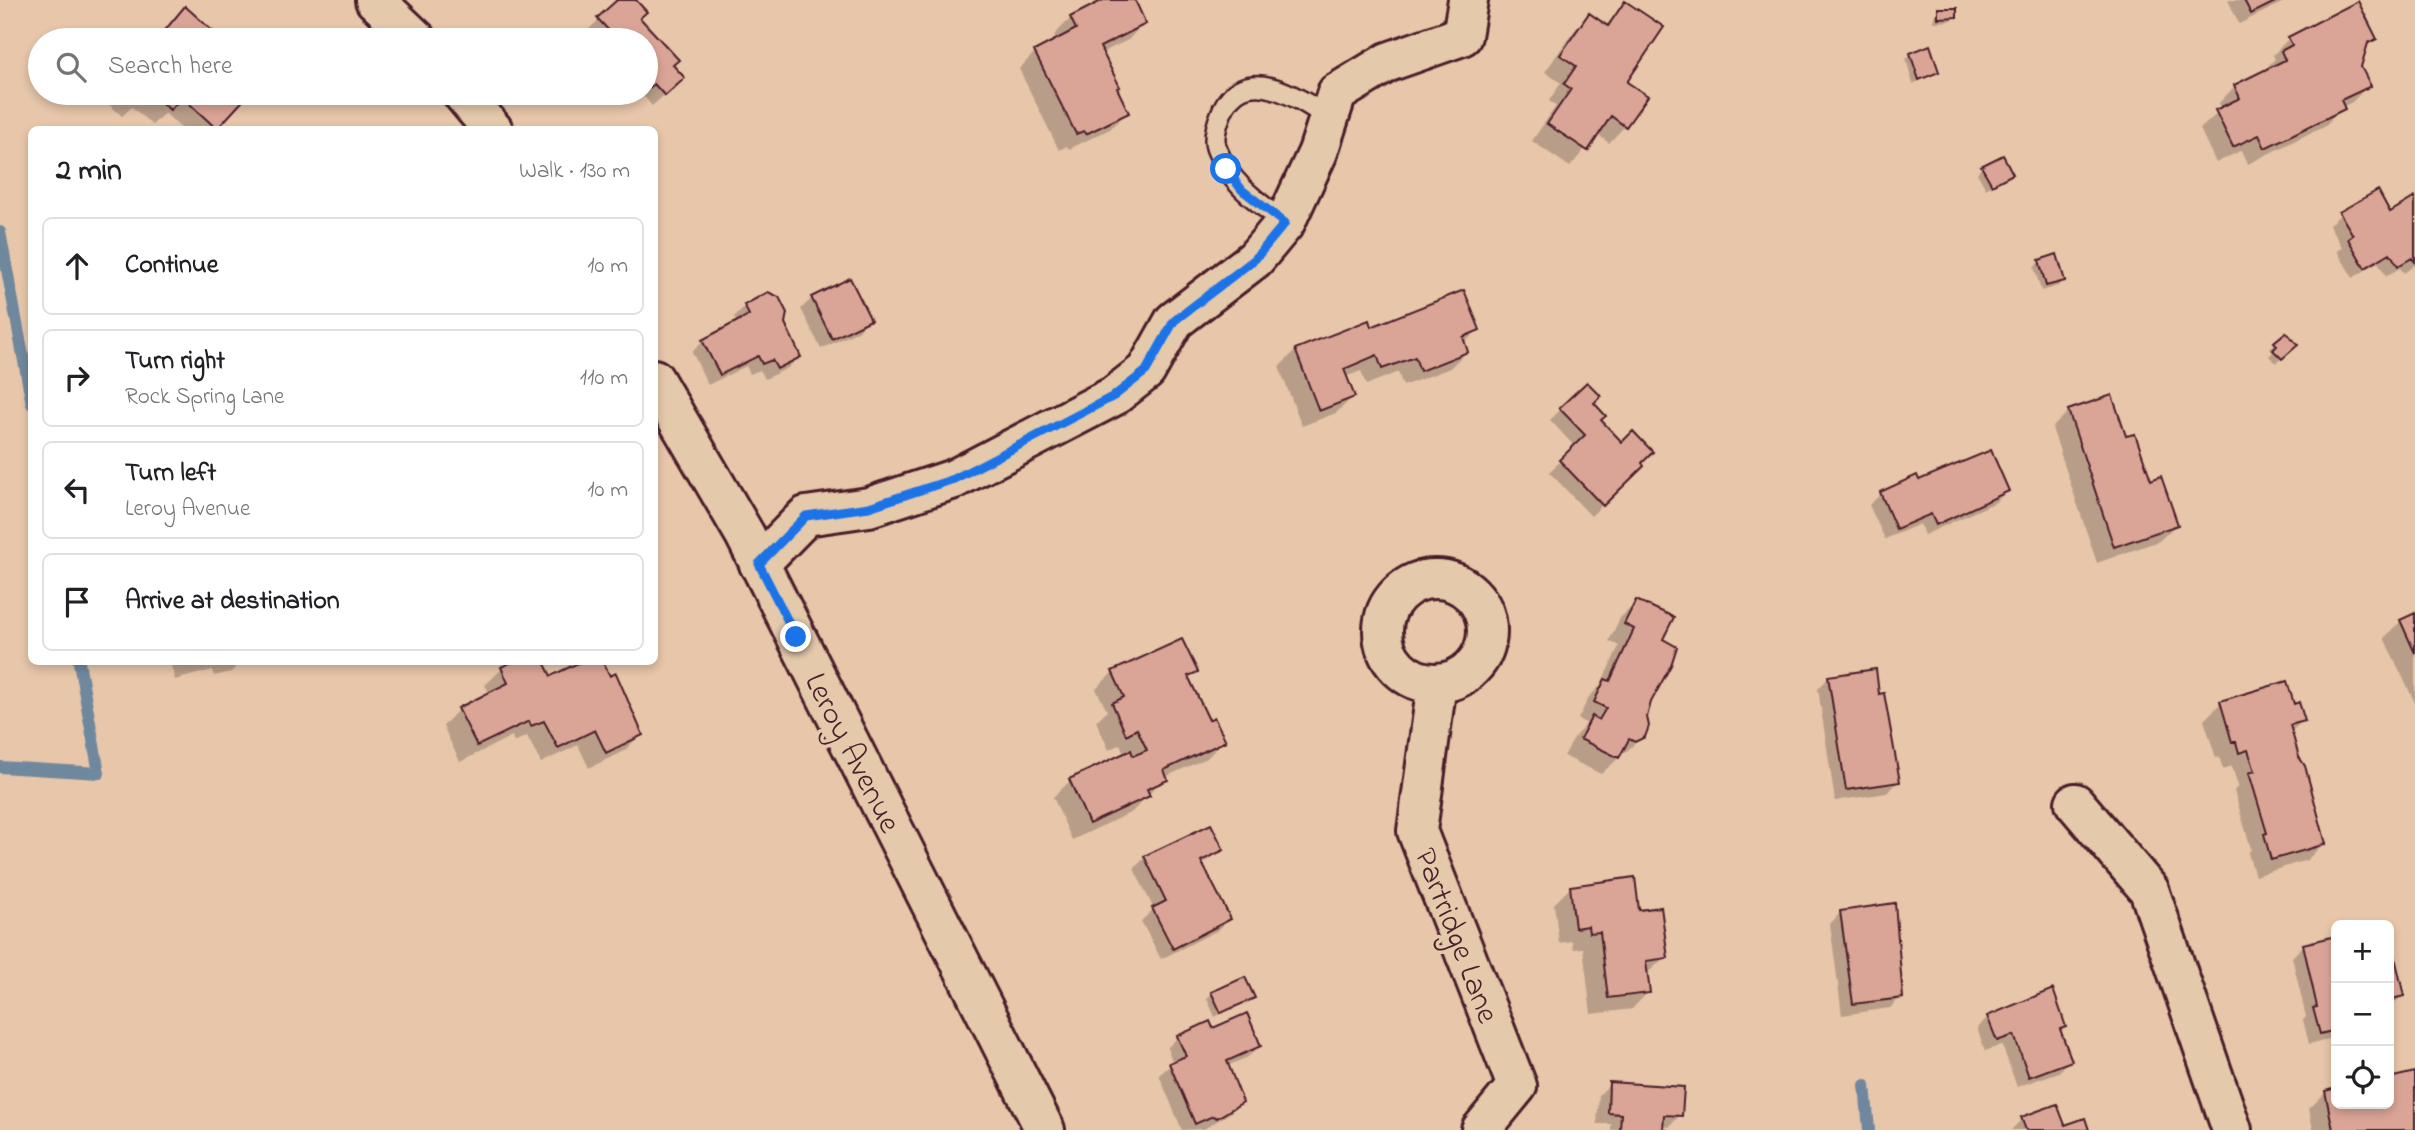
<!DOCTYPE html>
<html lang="en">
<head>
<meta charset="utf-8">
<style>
	:root { --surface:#fff; --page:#f2f2f2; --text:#202124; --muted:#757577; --line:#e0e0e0 }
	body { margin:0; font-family:"Indie Flower",sans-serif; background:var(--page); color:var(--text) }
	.controls { position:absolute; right:21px; bottom:21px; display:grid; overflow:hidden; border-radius:10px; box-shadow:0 4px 10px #0003 }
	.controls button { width:63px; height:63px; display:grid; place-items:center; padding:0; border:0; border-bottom:2px solid var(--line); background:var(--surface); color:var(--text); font:35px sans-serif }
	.stop { position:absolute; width:21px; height:21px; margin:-16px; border:5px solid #1a73e8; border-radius:50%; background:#fff }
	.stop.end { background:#1a73e8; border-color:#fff; box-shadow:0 2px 7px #0008 }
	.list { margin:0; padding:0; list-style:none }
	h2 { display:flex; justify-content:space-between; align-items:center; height:91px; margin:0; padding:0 28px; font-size:30px }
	h2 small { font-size:23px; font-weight:400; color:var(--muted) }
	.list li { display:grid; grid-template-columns:46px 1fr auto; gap:21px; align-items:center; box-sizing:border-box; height:98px; margin:0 14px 14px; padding:0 14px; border:2px solid var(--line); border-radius:10px }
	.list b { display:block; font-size:26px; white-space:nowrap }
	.list p { margin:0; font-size:23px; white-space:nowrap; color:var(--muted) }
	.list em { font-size:23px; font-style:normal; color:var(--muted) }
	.icon { flex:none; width:38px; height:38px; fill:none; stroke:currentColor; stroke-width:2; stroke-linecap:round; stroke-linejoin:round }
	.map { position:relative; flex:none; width:2415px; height:1130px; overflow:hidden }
	.search { position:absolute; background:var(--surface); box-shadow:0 4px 10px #0003; left:28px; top:28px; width:630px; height:77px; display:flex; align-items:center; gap:18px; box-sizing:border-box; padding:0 24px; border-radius:38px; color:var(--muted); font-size:26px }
	.panel { position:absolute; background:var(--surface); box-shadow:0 4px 10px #0003; left:28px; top:126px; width:630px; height:539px; border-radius:10px }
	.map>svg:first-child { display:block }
</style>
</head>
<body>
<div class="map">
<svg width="2415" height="1130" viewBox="0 0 2415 1130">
	<rect width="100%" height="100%" fill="#e7c6aa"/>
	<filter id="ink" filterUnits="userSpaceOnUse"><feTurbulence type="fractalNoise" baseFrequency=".0143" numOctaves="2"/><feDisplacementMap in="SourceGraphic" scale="14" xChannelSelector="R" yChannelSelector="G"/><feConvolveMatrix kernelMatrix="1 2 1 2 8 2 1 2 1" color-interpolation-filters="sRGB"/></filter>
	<g filter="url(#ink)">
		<path fill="#0003" d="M620 0H634L638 18 671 65V89L652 106 642 94 636 99 630 93H646V40H597L588 30Z
			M1107 0H1133L1144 23 1128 40 1101 53 1126 113 1110 129 1069 149 1067 146 1059 150 1019 69 1035 52 1057 41 1054 35 1071 18Z
			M2228 0H2288L2239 24Z
			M1626 3 1625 126 1609 143 1597 134 1570 167 1532 141 1556 106 1549 101 1561 83 1545 72 1573 32 1589 15 1605 26Z
			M185 8 215 36 211 40H156Z
			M1939 10 1955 16 1950 21 1934 22V15Z
			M2289 38 2374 39 2365 49 2359 67 2369 85 2352 102 2342 107 2326 125 2248 164 2242 150 2216 163 2200 129 2222 109 2219 103 2235 86 2267 71 2265 69 2275 59 2273 55Z
			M1911 54 1937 72 1913 84 1906 59Z
			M110 93H248L214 130H183L165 113 152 125 132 107 122 116 104 100Z
			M1982 167 2010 173 1986 189 1977 173Z
			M2415 199V265L2404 273 2400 268 2386 276 2378 262 2353 278 2337 251 2342 247 2329 225 2341 214H2390Z
			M2040 261 2063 280 2058 286 2041 291 2034 267Z
			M812 298 869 320 858 331 821 349 801 309Z
			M745 306 783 323 799 356 788 368 765 379 760 370 750 374 746 366 708 385 692 352 703 341 737 323 734 317Z
			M1370 329 1478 330 1463 344 1466 352 1450 368 1403 386 1398 372 1366 385 1361 371 1345 377 1353 397 1336 413 1302 426 1279 367 1296 350Z
			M2286 334 2296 345 2276 363 2269 356 2273 352 2270 349Z
			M1587 384 1599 420 1642 466 1591 516 1549 472 1575 447 1550 420Z
			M2069 411 2124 438 2176 525 2159 541 2097 563 2052 428Z
			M1916 478 1918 483 2007 491 1996 502 1924 535 1920 524 1885 539 1869 505 1881 494Z
			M1637 602 1660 640 1643 736 1601 774 1564 756 1576 735 1587 724 1578 719 1589 697 1600 686 1619 646 1609 641 1620 618Z
			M2415 615V703L2384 638 2401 621Z
			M170 662H241L231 672 214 676 212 670 175 680Z
			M516 662H542L550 678 584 662H601L641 734 624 751 589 768 578 745 541 763 527 736 514 742 512 736 460 762 443 726 459 709 490 694 485 685 502 669Z
			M1195 671 1188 679 1208 722 1223 741 1207 758 1165 777 1132 812 1072 840 1053 797 1070 781 1125 755 1120 744 1109 750 1096 721 1107 711 1096 689 1113 672Z
			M1829 677 1878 696 1898 782 1887 793 1835 801 1818 689Z
			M2221 703 2293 706 2303 720 2290 733 2297 758 2301 760 2324 843 2307 860 2255 876 2248 853 2251 849 2234 791 2238 786 2232 766 2223 769 2219 757 2216 758 2204 720Z
			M1222 850 1201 865 1229 919 1218 930 1161 959 1141 921 1154 909 1134 869 1145 857Z
			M1571 887 1638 912 1666 957 1646 974 1648 992 1632 1009 1591 1014 1583 948 1573 949 1572 941 1559 943 1554 904Z
			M1894 905 1901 997 1890 1008 1842 1015 1830 924 1841 912Z
			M2336 938V1037L2309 1044 2303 1020 2306 1017 2292 957 2303 946Z
			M2389 951H2391L2402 996 2389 1008Z
			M1212 993 1253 997 1215 1017 1207 999Z
			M1988 1017 2064 1026 2059 1031 2070 1060 2059 1072 2017 1087 2002 1045 1985 1051 1977 1028Z
			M1212 1030 1259 1046 1248 1057 1227 1066 1241 1102 1230 1113 1204 1129 1182 1130 1159 1075 1173 1063 1167 1048 1178 1037Z
			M2415 1074V1130H2313L2309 1109 2326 1092 2336 1090V1104H2389V1079Z
			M1610 1084 1680 1115 1669 1127 1663 1126V1130H1611V1124H1597L1599 1095Z
			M2022 1119 2064 1127 2087 1130H2011Z"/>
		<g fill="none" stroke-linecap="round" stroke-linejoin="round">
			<path stroke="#70889e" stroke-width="12" d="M0 232 32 404
				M0 767 99 773 79 662
				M1865 1085 1869 1130"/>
		</g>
		<path fill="#daa596" stroke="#4a1f2b" stroke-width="2" d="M617 0H636L647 12 640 18 679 60 673 65 685 78 665 96 654 84 648 89 646 87V40H613L616 38 597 18Z
			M1103 0H1135L1146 24 1100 47 1120 87 1117 88 1129 113 1086 134 1084 131 1076 134 1034 51 1076 29 1070 17Z
			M2244 0H2279L2251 14Z
			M1625 1 1664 27 1627 82 1648 96 1626 127 1611 116 1588 151 1547 124 1571 89 1564 84 1576 66 1560 55 1589 13 1608 26Z
			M2358 1 2377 39 2368 43 2361 67 2371 86 2341 100 2345 109 2265 148 2259 135 2233 147 2215 110 2240 98 2234 85 2285 60 2281 51 2292 45 2288 37Z
			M185 6 218 36 213 40H157Z
			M1938 8H1957V17L1938 18Z
			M1930 45 1939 72 1919 80 1910 53Z
			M151 93H250L217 129 182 97 170 110Z
			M2003 155 2013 174 1992 185 1981 166Z
			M2378 190 2390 212 2415 197V262L2412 258 2398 266 2390 253 2365 268 2348 239 2353 235 2339 212Z
			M2057 254 2065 281 2046 286 2039 260Z
			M850 278 871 320 832 339 811 297Z
			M1464 290 1480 330 1463 337 1468 352 1420 371 1415 357 1382 369 1377 355 1344 369 1355 397 1319 411 1295 349 1369 320 1371 327Z
			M768 292 779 297 787 313 785 323 801 357 777 369 772 360 762 364 758 356 720 375 702 340 749 315 744 305Z
			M2286 332 2298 345 2282 359 2273 350 2277 346 2274 342Z
			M1587 382 1601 396 1594 403 1606 416 1601 420 1622 442 1633 431 1653 452 1642 463 1644 466 1603 506 1559 460 1585 435 1559 408Z
			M2112 395 2126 436 2135 434 2151 480 2161 476 2178 525 2114 547 2068 410Z
			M1991 450 2009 491 1936 525 1931 514 1896 529 1880 492 1917 475 1919 480Z
			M1636 600 1674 617 1663 639 1677 647 1671 665 1651 702 1647 717 1649 726 1645 737 1635 742 1629 739 1619 758 1580 739 1592 716 1599 720 1606 708 1594 702 1605 679 1610 681 1634 629 1624 624Z
			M2415 613V653L2400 620Z
			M1182 639 1198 672 1188 676 1209 720 1214 717 1226 741 1164 770 1168 780 1147 789 1150 796 1089 824 1069 779 1131 750 1133 756 1147 750 1137 729 1126 735 1112 703 1124 697 1112 671Z
			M512 662H544L551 676 580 662H603L610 676 616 673 643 735 606 753 595 730 558 748 544 721 531 726 529 721 477 746 458 708 508 683 501 667Z
			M1876 669 1879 694 1884 693 1900 782 1846 790 1828 676Z
			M2287 681 2294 704 2299 702 2305 721 2290 725 2299 757 2305 766 2326 844 2271 860 2264 834 2267 833 2249 773 2255 771 2248 750 2239 753 2236 742H2232L2220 701Z
			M1211 824 1224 850 1201 861 1231 919 1173 949 1152 908 1166 901 1144 856Z
			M1635 877 1639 910 1661 907 1668 958 1646 961 1650 993 1608 998 1600 932 1589 933 1588 926 1575 928 1570 886Z
			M1895 903 1903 998 1853 1004 1840 911Z
			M2336 936V1030L2320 1034 2313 1008 2317 1007 2303 944Z
			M2393 949 2404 996 2389 1000V950Z
			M1245 977 1255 998 1221 1013 1211 992Z
			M2053 989 2066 1027 2060 1029 2072 1061 2029 1077 2014 1035 1997 1041 1987 1016Z
			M1247 1013 1261 1046 1227 1061 1243 1102 1217 1118 1213 1116 1195 1124 1169 1063 1186 1056 1177 1036 1210 1021 1213 1028Z
			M2415 1072V1130H2333L2325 1091 2336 1088V1104H2389V1078Z
			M1609 1082 1684 1087 1682 1116 1664 1115 1663 1130H1668H1620L1621 1114 1608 1113Z
			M2057 1104 2065 1125 2085 1118 2089 1130H2026L2021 1117Z"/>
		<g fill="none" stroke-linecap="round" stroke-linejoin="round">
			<g stroke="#4a1f2b" stroke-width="24">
				<path id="lane" d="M1285 223C1258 202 1230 184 1217 150 1212 139 1217 124 1221 114 1242 59 1299 98 1329 118"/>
			</g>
			<g stroke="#4a1f2b" stroke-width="44">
				<path id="street" d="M759 564 806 516 869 507 954 479 1114 396 1146 371 1174 321 1255 259 1285 223 1318 152 1337 93 1388 62 1462 36 1468 0
					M1383 631a52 52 0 1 1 104 0a52 52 0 1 1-104 0Z
					M1437 683 1417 831 1517 1086 1481 1130
					M2075 803 2149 890 2232 1130"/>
			</g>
			<g stroke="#4a1f2b" stroke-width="44">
				<path id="secondary" d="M375 0 417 40
					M462 93 493 130
					M654 379 745 535 1045 1130"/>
			</g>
			<use href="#lane" stroke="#e4c9ab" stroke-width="19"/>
			<use href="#street" stroke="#e4c9ab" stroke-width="38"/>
			<use href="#secondary" stroke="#e4c9ab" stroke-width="38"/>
		</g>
	</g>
	<g fill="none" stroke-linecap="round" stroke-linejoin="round" filter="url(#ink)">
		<path stroke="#1a73e8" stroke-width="9" d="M796 637 759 564 806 516 869 507 954 479 1114 396 1146 371 1174 321 1255 259 1285 223 1242 190 1226 169"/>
	</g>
	<g text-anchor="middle" stroke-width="7" stroke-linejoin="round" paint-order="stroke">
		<g font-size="32" fill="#4a1f2b" stroke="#e4c9ab">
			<text transform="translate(854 752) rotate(63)" y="11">Leroy Avenue</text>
			<text transform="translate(1458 935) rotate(69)" y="11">Partridge Lane</text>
		</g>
	</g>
</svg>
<div class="controls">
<button>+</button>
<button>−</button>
<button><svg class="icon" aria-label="locate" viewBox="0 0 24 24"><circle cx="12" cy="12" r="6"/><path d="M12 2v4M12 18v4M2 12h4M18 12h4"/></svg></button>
</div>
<div class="stop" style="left:1226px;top:169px"></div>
<div class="stop end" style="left:796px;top:637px"></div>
<div class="search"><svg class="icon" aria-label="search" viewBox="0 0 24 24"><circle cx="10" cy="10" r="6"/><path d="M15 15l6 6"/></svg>Search here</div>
<section class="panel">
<h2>2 min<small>Walk · 130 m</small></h2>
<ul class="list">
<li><svg class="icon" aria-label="ahead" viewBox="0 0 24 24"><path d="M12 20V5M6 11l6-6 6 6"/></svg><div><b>Continue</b></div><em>10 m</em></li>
<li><svg class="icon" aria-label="right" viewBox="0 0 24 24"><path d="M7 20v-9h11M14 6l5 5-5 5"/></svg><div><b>Turn right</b><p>Rock Spring Lane</p></div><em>110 m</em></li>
<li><svg class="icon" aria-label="left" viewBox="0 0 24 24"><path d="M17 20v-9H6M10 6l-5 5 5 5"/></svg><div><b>Turn left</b><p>Leroy Avenue</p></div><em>10 m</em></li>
<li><svg class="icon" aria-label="arrive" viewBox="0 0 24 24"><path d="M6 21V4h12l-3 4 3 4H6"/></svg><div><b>Arrive at destination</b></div></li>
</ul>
</section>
</div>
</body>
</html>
